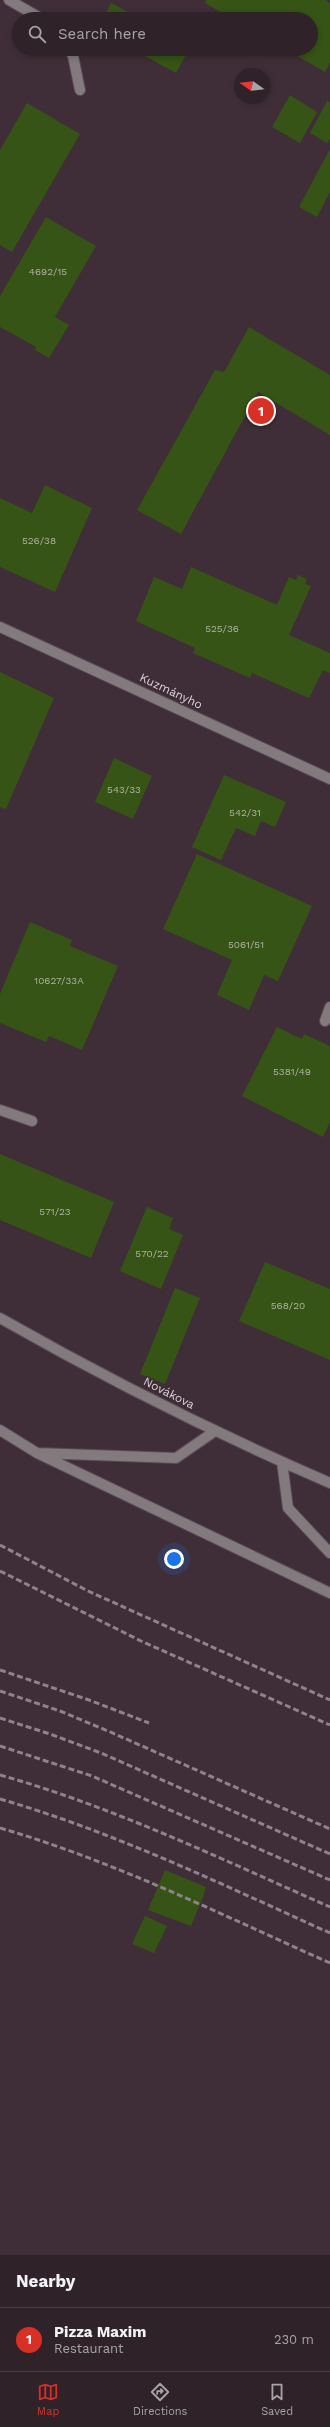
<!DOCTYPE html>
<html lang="en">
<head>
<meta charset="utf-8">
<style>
	:root { --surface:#2f2229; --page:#3b2f35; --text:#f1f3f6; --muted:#a7a4a8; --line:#4a3f46; --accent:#d93025 }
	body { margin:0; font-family:"Work Sans",sans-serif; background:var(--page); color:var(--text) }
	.compass { position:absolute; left:234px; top:68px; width:36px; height:36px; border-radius:50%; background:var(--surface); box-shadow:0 2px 6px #0003; rotate:284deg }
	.you { position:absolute; left:174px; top:1559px; width:14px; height:14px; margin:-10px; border:3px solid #fff; border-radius:50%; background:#1a73e8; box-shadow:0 0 0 6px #1a73e833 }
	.badge { display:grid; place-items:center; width:26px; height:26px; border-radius:50%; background:var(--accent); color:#fff; font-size:13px; font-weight:700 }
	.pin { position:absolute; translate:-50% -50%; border:2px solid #fff; box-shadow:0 1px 4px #0006 }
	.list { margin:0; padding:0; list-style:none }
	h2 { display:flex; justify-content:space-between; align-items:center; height:52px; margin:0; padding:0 16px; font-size:17px }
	h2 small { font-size:13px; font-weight:400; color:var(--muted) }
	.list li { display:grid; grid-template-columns:26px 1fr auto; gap:12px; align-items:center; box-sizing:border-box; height:64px; padding:0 16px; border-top:1px solid var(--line) }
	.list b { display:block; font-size:15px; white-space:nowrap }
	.list p { margin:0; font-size:13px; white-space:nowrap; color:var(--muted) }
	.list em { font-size:13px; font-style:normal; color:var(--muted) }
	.icon { flex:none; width:22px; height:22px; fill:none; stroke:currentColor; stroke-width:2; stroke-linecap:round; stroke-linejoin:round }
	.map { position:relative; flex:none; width:330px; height:2255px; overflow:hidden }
	.search { position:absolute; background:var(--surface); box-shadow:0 2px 6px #0003; left:12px; right:12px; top:12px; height:44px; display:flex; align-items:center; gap:10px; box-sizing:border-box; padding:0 14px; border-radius:22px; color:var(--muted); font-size:15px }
	.sheet { height:116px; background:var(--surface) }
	nav { display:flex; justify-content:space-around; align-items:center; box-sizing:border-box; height:56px; border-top:1px solid var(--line); background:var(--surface); font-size:11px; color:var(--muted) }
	nav a { display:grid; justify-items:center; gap:2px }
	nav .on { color:var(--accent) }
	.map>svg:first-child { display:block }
</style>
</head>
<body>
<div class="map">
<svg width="330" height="2255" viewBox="0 0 330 2255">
	<rect width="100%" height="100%" fill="#3f2e37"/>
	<path fill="#365415" d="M206 0H326L330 3V63L325 72 285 49H311V19H233L205 3Z
		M111 3 124 10 140 19H103Z
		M132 49H189L176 73Z
		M290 95 317 112 300 143 272 127Z
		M327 101 330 102V139L327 143 310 133Z
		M27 103 80 134 12 252 0 245V150Z
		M330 149V192L317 217 299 207Z
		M46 217 96 246 55 317 69 325 49 358 35 350 36 347 0 327V296Z
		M249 327 330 375V435L258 392 181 534 137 510 215 370 224 372Z
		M45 485 92 508 55 592 0 567V498L32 513Z
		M191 567 277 605 289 577 296 580 298 575 307 579 305 584 311 586 289 635 330 653V673L323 670 309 698 252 673 250 678 193 653 195 648 136 621 154 577 182 589Z
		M0 672 54 698 6 809 0 807Z
		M114 758 152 776 133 819 95 802Z
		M224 775 286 802 275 827 261 821 255 836 236 828 221 860 192 847Z
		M197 854 312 906 278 981 264 975 249 1010 217 995 232 960 163 929Z
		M30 922 72 940 70 946 118 966 82 1050 49 1036 46 1042 0 1023V994Z
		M277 1027 302 1039 304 1034 330 1046V1122L323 1137 242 1096Z
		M0 1154 114 1202 91 1258 0 1220Z
		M147 1207 173 1218 169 1229 183 1235 161 1289 120 1271Z
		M265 1262 330 1289V1360L239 1321Z
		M175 1288 200 1298 165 1384 140 1374Z
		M165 1870 206 1887 203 1897 191 1926 148 1910Z
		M145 1916 167 1926 154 1953 132 1944Z"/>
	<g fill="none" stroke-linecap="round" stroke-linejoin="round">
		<g stroke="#5b4b54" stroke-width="12">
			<path id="minor" d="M9 0 42 19
				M69 49 73 56 80 90
				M0 627 330 779
				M325 1021 330 1007
				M0 1110 32 1121
				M0 1318C107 1379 217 1434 330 1483
				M0 1430 37 1453 176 1458 215 1431
				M37 1453 330 1593
				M282 1462 288 1508 330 1553"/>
		</g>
		<use href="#minor" stroke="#837a7e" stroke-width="10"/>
		<path stroke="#90828a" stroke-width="3" stroke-dasharray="6 3" stroke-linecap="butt" d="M0 1545 88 1591 330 1700
			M0 1571 141 1641 330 1725
			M0 1670 89 1700 149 1723
			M0 1691 60 1711 108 1731 330 1829
			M0 1718 50 1734 101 1753 330 1854
			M0 1746 92 1776 330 1880
			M0 1775C114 1807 221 1859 330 1907
			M0 1799C114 1832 221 1884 330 1933
			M0 1828C114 1861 222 1915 330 1963"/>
	</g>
	<g text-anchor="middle" stroke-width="3" stroke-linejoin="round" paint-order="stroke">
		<g font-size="10" fill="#b2b2a6">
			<text x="48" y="275">4692/15</text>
			<text x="39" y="544">526/38</text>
			<text x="222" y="632">525/36</text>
			<text x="124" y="793">543/33</text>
			<text x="245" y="816">542/31</text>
			<text x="246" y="948">5061/51</text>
			<text x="59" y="984">10627/33A</text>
			<text x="292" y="1075">5381/49</text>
			<text x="55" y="1215">571/23</text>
			<text x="152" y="1257">570/22</text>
			<text x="288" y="1309">568/20</text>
		</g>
		<g font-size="12" fill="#dcd1d7" stroke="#3f2e37">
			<text transform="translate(171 691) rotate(25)" y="4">Kuzmányho</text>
			<text transform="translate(169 1393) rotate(27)" y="4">Novákova</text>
		</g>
	</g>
</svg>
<svg class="compass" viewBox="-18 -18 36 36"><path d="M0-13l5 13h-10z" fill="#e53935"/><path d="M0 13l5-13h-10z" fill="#a7a4a8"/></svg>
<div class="you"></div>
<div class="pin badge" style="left:261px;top:411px">1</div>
<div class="search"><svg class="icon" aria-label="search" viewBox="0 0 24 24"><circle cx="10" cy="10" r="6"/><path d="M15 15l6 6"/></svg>Search here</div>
</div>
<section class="sheet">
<h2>Nearby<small></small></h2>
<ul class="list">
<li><span class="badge">1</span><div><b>Pizza Maxim</b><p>Restaurant</p></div><em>230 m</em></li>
</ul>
</section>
<nav>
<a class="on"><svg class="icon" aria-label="map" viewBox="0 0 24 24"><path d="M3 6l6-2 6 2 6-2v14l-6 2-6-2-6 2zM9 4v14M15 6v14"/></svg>Map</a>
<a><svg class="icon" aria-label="directions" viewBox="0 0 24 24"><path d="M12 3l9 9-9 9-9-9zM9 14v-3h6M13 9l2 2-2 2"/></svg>Directions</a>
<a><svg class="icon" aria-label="saved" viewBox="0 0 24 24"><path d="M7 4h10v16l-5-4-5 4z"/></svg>Saved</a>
</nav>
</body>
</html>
